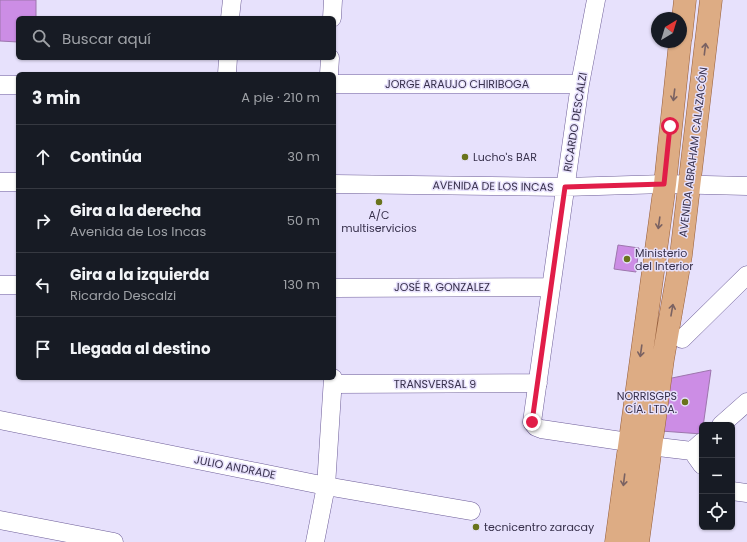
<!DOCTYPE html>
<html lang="es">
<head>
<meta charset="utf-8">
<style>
	:root { --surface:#171b24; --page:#242831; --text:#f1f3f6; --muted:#9ea1a6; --line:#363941 }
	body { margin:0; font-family:Poppins,sans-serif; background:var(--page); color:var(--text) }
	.controls { position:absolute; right:12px; bottom:12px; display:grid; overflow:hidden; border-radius:6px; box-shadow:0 1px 3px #0004 }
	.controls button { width:36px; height:36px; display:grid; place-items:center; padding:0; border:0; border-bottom:1px solid var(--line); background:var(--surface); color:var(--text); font:20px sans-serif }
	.compass { position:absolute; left:651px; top:12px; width:36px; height:36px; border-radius:50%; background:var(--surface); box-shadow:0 1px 3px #0004; rotate:38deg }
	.stop { position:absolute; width:12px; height:12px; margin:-9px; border:3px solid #e11d48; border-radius:50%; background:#fff }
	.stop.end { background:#e11d48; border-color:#fff; box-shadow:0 1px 4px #0008 }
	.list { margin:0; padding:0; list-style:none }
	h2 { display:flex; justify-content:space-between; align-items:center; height:52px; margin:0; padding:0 16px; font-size:17px }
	h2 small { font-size:13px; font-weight:400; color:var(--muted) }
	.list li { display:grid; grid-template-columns:26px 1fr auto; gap:12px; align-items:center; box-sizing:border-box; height:64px; padding:0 16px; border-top:1px solid var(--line) }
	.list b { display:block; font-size:15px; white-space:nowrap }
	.list p { margin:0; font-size:13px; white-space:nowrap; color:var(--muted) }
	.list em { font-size:13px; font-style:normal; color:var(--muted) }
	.icon { flex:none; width:22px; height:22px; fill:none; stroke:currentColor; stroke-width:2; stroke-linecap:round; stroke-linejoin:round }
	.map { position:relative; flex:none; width:747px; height:542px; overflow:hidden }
	.search { position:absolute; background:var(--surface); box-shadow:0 1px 3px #0004; left:16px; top:16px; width:320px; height:44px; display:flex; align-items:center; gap:10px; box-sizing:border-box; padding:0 14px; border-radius:6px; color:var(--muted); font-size:15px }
	.panel { position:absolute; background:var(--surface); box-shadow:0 1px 3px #0004; left:16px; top:72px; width:320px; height:308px; border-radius:6px }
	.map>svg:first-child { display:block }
</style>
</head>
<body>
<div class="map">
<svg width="747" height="542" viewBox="0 0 747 542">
	<rect width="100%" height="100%" fill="#e7e1fc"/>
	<path fill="#cc8de5" stroke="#9d76ad" d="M0 0H36V18H18V42L0 41Z
		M618 245 639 248 636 272 614 269Z
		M711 370 702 434 661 431 667 379Z"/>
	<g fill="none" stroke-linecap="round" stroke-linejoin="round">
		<g stroke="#6d5d98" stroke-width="19">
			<path id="minor" d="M596 0 580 84 532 422 536 427 541 429 628 442
				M230 18 232 0
				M332 18 333 0
				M227 74 228 58
				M329 74 330 58
				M334 84H580
				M0 85H18
				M0 182H18
				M334 184 565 187 665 184 747 186
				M0 285H18
				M334 288 550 287
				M682 339 747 275
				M333 384 538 383
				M0 420 326 486 471 511
				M721 425 747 402
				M650 446 692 451 702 442
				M692 451 702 465
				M732 491 747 493
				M0 520 114 542
				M315 542 326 486 333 378"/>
		</g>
		<g stroke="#955d3b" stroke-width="23">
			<path id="major" d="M681 37 685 0
				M616 542 665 184 680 42
				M638 542 663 359 681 255 711 0"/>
		</g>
		<use href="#minor" stroke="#fff" stroke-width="18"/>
		<use href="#major" stroke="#ddac84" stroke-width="22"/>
	</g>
	<defs><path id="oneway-shaft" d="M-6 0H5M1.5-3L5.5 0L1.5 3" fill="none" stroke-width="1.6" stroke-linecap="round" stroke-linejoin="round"/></defs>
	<g stroke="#7a6262">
		<use href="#oneway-shaft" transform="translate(705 49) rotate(-83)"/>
		<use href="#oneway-shaft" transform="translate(674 95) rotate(97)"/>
		<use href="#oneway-shaft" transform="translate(659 223) rotate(98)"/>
		<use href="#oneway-shaft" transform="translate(672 310) rotate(-80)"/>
		<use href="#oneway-shaft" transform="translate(641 351) rotate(98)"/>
		<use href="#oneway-shaft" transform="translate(624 480) rotate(97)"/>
	</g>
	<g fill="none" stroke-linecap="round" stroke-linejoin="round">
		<path stroke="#e11d48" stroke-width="5" d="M532 422 565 187 664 184 670 126"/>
	</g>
	<g fill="#69731c" stroke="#e7e1fc" stroke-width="1.5">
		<circle cx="465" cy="157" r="4"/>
		<circle cx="379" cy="202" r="4"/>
		<circle cx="627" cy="259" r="4"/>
		<circle cx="685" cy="402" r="4"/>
		<circle cx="476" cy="527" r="4"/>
	</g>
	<g text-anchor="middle" stroke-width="3" stroke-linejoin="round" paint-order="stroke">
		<g font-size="11" fill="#38314c" stroke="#e7e1fc">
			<text x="457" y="88">JORGE ARAUJO CHIRIBOGA</text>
			<text transform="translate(575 122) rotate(-81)" y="4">RICARDO DESCALZI</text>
			<text transform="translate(693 152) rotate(-83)" y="4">AVENIDA ABRAHAM CALAZACÓN</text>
			<text transform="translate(493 186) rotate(1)" y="4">AVENIDA DE LOS INCAS</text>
			<text x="442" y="291">JOSÉ R. GONZALEZ</text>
			<text x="435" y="388">TRANSVERSAL 9</text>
			<text transform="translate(235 467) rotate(11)" y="4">JULIO ANDRADE</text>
		</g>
		<g font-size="11" fill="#38314c" stroke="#e7e1fc" text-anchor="start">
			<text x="473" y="161">Lucho's BAR</text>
			<text x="379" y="219" text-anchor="middle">A/C<tspan x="379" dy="13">multiservicios</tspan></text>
			<text x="635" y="257">Ministerio<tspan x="635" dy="13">del Interior</tspan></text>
			<text x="677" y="400" text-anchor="end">NORRISGPS<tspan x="677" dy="13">CÍA. LTDA.</tspan></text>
			<text x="484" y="531">tecnicentro zaracay</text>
		</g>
	</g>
</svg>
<div class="controls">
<button>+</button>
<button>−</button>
<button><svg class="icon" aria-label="locate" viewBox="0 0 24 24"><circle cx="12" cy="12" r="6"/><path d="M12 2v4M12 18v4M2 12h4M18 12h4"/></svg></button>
</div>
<svg class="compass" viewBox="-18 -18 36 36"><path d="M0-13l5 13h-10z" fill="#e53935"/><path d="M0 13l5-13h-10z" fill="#9ea1a6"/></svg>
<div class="stop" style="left:670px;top:126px"></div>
<div class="stop end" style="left:532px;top:422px"></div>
<div class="search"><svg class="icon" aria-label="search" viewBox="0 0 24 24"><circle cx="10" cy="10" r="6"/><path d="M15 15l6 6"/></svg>Buscar aquí</div>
<section class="panel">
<h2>3 min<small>A pie · 210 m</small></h2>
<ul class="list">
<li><svg class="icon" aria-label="ahead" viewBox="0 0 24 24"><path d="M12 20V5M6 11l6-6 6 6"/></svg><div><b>Continúa</b></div><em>30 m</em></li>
<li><svg class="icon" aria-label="right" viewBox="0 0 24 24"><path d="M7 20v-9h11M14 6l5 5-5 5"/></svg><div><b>Gira a la derecha</b><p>Avenida de Los Incas</p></div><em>50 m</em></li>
<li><svg class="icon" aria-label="left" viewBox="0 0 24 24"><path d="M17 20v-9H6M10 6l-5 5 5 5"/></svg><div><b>Gira a la izquierda</b><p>Ricardo Descalzi</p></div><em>130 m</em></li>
<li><svg class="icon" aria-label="arrive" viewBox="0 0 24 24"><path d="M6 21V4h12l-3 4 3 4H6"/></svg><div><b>Llegada al destino</b></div></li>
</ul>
</section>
</div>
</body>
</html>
